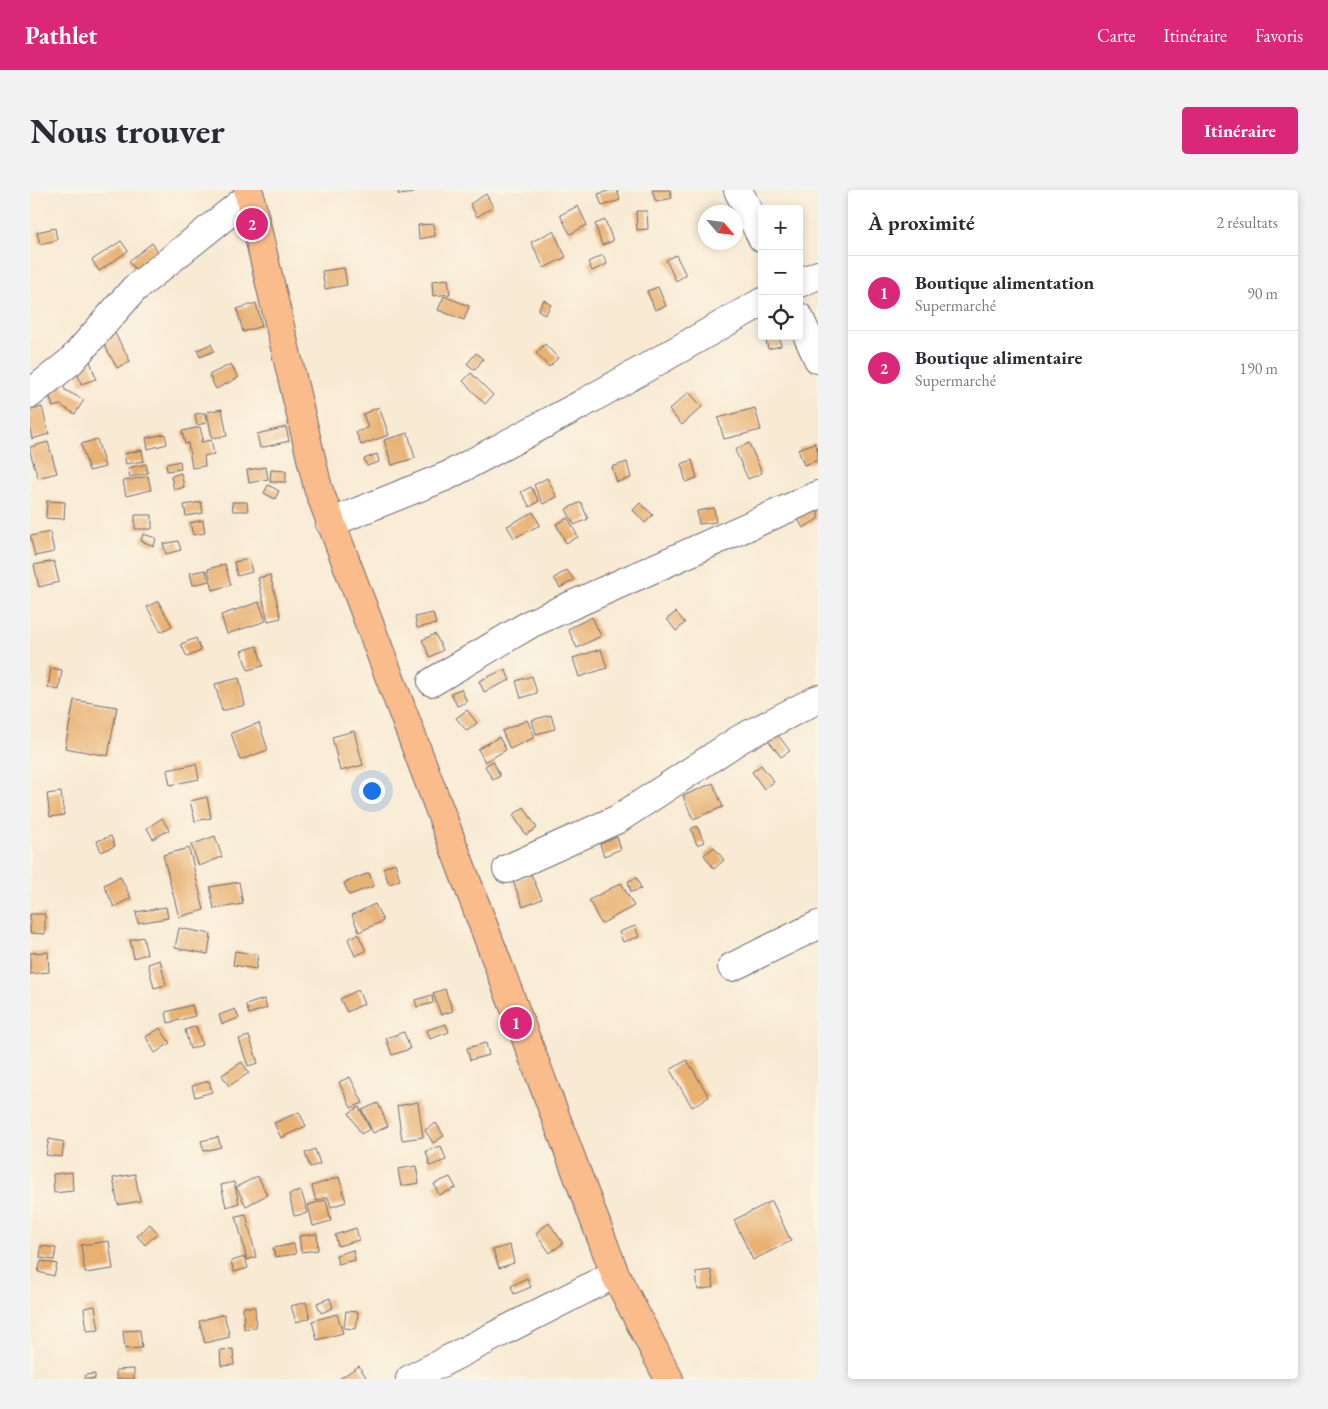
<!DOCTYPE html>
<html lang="fr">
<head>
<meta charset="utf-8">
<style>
	:root { --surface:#fff; --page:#f2f2f3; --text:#2b2b33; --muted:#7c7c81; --line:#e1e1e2; --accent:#db2777 }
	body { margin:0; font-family:"EB Garamond",serif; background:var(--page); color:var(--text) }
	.controls { position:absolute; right:15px; top:15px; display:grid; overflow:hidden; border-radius:5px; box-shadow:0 2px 8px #0003 }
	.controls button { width:45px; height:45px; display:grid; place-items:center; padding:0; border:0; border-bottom:1px solid var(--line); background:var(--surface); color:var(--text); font:25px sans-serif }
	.compass { position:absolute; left:668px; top:15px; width:45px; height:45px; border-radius:50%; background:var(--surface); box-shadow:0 2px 8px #0003; rotate:118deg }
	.you { position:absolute; left:341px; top:600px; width:18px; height:18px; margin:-12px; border:4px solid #fff; border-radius:50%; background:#1a73e8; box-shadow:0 0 0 8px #1a73e833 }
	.badge { display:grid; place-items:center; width:32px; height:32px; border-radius:50%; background:var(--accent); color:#fff; font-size:16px; font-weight:700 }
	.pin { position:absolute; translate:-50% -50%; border:2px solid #fff; box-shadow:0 1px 5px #0006 }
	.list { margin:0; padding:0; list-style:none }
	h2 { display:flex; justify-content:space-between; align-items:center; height:65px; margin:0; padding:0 20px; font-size:21px }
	h2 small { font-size:16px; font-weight:400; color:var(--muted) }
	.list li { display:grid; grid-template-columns:32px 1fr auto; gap:15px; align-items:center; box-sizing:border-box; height:75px; padding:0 20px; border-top:1px solid var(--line) }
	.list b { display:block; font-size:19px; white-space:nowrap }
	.list p { margin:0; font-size:16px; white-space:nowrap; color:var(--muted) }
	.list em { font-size:16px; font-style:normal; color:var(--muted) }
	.icon { flex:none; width:28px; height:28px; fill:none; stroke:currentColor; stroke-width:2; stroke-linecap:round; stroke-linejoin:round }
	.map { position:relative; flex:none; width:788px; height:1189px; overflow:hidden; border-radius:5px }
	header { display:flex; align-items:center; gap:30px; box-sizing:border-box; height:70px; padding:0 25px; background:var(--accent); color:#fff }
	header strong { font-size:24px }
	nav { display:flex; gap:28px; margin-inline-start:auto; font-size:18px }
	.intro { display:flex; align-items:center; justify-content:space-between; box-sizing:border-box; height:120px; padding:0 30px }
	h1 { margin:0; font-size:35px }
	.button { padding:12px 22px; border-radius:5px; background:var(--accent); color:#fff; font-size:18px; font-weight:700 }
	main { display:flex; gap:30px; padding:0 30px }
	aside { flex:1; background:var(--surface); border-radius:5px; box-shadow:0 2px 8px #0003 }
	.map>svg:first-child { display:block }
</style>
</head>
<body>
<header>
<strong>Pathlet</strong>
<nav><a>Carte</a><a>Itinéraire</a><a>Favoris</a></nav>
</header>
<div class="intro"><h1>Nous trouver</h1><a class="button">Itinéraire</a></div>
<main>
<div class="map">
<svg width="788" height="1189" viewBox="0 0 788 1189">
	<rect width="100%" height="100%" fill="#fcf5e5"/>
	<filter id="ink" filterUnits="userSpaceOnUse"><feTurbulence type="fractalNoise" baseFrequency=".02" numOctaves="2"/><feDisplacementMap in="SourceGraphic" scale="10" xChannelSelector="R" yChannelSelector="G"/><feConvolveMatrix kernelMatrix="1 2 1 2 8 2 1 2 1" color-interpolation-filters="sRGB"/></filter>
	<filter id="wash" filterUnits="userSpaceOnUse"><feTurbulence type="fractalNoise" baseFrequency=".0096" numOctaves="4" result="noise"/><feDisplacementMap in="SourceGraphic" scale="20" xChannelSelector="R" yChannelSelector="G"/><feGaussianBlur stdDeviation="1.12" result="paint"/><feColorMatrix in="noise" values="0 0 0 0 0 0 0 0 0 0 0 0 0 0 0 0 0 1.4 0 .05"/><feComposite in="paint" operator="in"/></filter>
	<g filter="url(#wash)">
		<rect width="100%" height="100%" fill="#f8ead3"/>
		<g id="blocks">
			<path fill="#e8b172" d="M368 0H383L384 3 369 5Z
				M581 0H587L590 10 572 16 568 4Z
				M622 0H640L642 8 626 12Z
				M456 4 463 17 447 27 440 14Z
				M548 16 557 35 540 44 530 25Z
				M606 21H617L618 39 607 40Z
				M575 30 583 51 572 55 565 34Z
				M404 34 405 46 389 49 388 35Z
				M25 38 27 50 10 54 7 42Z
				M523 41 536 67 514 78 501 52Z
				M91 51 98 61 69 81 62 70Z
				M122 53 134 70 110 87 99 71Z
				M573 65 577 74 562 81 558 72Z
				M646 65 656 85 646 91 636 70Z
				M314 78 317 95 295 99 292 81Z
				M418 89 420 104 403 106 402 91Z
				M628 97 636 116 625 120 617 101Z
				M414 106 439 116 434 130 408 120Z
				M514 110 521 115 515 125 508 120Z
				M226 113 232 136 213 142 207 119Z
				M82 138 100 171 87 178 69 145Z
				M735 146H749L751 156 738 159Z
				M181 154 184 161 170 167 167 160Z
				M515 154 528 168 519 177 506 163Z
				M446 163 453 169 445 180 437 174Z
				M59 168 66 189 51 194 44 172Z
				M201 174 208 188 186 199 179 185Z
				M441 183 463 205 455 214 433 191Z
				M31 187 35 200 54 210 45 224 30 215 23 217 15 192Z
				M659 202 672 217 652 235 639 220Z
				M12 217 19 244 2 249 0 240V221Z
				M349 217 359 245 331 255 326 242 338 238 333 224Z
				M725 218 731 240 694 249 688 228Z
				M192 219 197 246 182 248 177 222Z
				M175 223 176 233 167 235 165 224Z
				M170 237 173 249H171V252L181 250 184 264 174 266 175 276 162 278 158 253 155 254 152 241Z
				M256 237 259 251 230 258 227 244Z
				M378 243 385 268 362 275 354 250Z
				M135 244 137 254 118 259 116 248Z
				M67 249 75 277 59 281 51 254Z
				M18 252 27 283 8 288 0 262V257Z
				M719 253 732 283 718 289 705 260Z
				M785 253 788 262V270L774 275 768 259Z
				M112 260 114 271 96 274 94 264Z
				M347 264 349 272 337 276 334 269Z
				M662 270 667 288 656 292 651 274Z
				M150 271 151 279 137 281 136 274Z
				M597 272 601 288 587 292 582 277Z
				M116 274 118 283 100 287 98 278Z
				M236 277 238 289 219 293 217 280Z
				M241 280 256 281V292H240Z
				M151 283 154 297 144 300 141 286Z
				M118 286 121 300 96 306 93 291Z
				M517 288 527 307 513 314 504 295Z
				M238 295 249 301 245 309 234 303Z
				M501 297 509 311 500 317 491 302Z
				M17 311 35 312 34 329 16 328Z
				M171 312 173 323 156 326 154 315Z
				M202 312H217L218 321H203Z
				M551 312 558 329 544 335 536 319Z
				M610 313 623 325 615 333 603 320Z
				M788 317V329L773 338 765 324Z
				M684 318 686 332 669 334 667 321Z
				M503 322 510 335 484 348 477 336Z
				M105 325H122V339H105Z
				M538 328 548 347 536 353 526 334Z
				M173 330 175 343 163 345 160 333Z
				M20 342 24 362 5 366 0 346Z
				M113 344 126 348 124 356 111 351Z
				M148 351 151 360 136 364 133 354Z
				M219 369 222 382 207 386 204 372Z
				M24 371 29 392 9 397 4 375Z
				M195 374 201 395 183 400 178 379Z
				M176 380 179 391 163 395 160 383Z
				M537 380 544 390 530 398 524 388Z
				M240 385 251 428 238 431 228 388Z
				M128 411 142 436 131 442 117 417Z
				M229 412 236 431 197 444 191 425Z
				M646 422 655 433 646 441 637 429Z
				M403 423 406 434 387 438 385 427Z
				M562 427 571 446 547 458 538 439Z
				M405 444 413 460 400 467 392 450Z
				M166 448 171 461 157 467 151 454Z
				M227 456 233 476 218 480 211 461Z
				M571 459 577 478 549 487 543 468Z
				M21 478 32 480 29 500 18 498Z
				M475 479 480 490 454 502 449 491Z
				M502 486 507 503 491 508 486 491Z
				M209 488 215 515 192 521 185 494Z
				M431 499 437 512 427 516 421 503Z
				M44 510 87 517 78 566 35 558Z
				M437 520 447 533 437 541 426 528Z
				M521 525 525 539 506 544 502 530Z
				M497 530 505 547 480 559 472 541Z
				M229 533 238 560 210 570 201 543Z
				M324 541 333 575 310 581 302 547Z
				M747 544 760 561 751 567 738 550Z
				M469 547 476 560 455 572 448 559Z
				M463 571 470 586 463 590 455 576Z
				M166 574 169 589 140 595 137 580Z
				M731 575 744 592 734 599 722 582Z
				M683 593 693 617 663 629 653 606Z
				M31 602 34 625 20 627 17 604Z
				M177 607 181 628 165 631 160 611Z
				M494 617 507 638 496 645 483 625Z
				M132 628 139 640 123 649 117 638Z
				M667 636 674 652 667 655 661 639Z
				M81 646 85 656 71 662 67 651Z
				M185 646 192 667 169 676 161 655Z
				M587 647 591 659 574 666 570 654Z
				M684 657 694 670 684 679 674 665Z
				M159 658 174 720 149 727 133 665Z
				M365 673 370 690 359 694 353 678Z
				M339 683 344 696 319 705 314 693Z
				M501 684 512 709 493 717 483 691Z
				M90 686 101 708 84 717 74 695Z
				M607 688 611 699 601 702 598 691Z
				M209 692 213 714 184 719 180 697Z
				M591 693 604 716 571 734 559 710Z
				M345 714 353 731 329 742 322 725Z
				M136 717 138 728 108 733 106 722Z
				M0 724H15V744L0 743Z
				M605 736 609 747 593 752 589 742Z
				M149 738 181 744 178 764 145 758Z
				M328 744 336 761 325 766 318 749Z
				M113 747 117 764 104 768 100 750Z
				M205 761 228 765 226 779 203 775Z
				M18 762 19 782 0 784V763Z
				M130 770 136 795 124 798 118 774Z
				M415 799 423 821 411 825 403 803Z
				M328 800 334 814 317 822 310 809Z
				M402 805 403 813 387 817 385 810Z
				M234 809 237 818 219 824 216 815Z
				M162 815 165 826 138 833 136 822Z
				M205 819 209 828 192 834 189 825Z
				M416 834 419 842 400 849 397 840Z
				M166 836 172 855 160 859 155 840Z
				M130 838 140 853 125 863 116 847Z
				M374 842 380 859 362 865 356 848Z
				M219 846 228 873 218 876 209 849Z
				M456 853 459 865 440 870 437 858Z
				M657 870 679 907 662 917 640 880Z
				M212 872 219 883 199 896 192 885Z
				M320 887 333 913 321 918 309 892Z
				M179 891 182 902 165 907 162 896Z
				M388 912 393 947 372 950 367 916Z
				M348 913 358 936 343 943 332 920Z
				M329 917 340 939 331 944 319 923Z
				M269 922 276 936 251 948 244 933Z
				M406 933 414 946 403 953 395 940Z
				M188 947 191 957 174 961 171 951Z
				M19 949 34 952 32 967 16 965Z
				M411 956 416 970 400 976 396 961Z
				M285 959 290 974 280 977 275 963Z
				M386 976 389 993 371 996 368 979Z
				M42 982 43 1001 24 1003 23 984Z
				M105 984 110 1011 88 1015 83 988Z
				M228 986 237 1005 216 1016 206 997Z
				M309 987 316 1012 301 1017 298 1007 286 1011 282 996Z
				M420 987 426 998 409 1005 404 994Z
				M204 992 209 1013 196 1017 191 995Z
				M271 1001 278 1023 264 1026 259 1004Z
				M296 1010 301 1031 283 1036 278 1015Z
				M742 1011 761 1051 723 1070 704 1030Z
				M216 1024 226 1067 217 1070 206 1026Z
				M519 1033 533 1053 520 1063 506 1043Z
				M120 1034 128 1043 115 1055 107 1046Z
				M326 1038 329 1050 308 1056 305 1045Z
				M287 1044 288 1060 271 1062 269 1046Z
				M79 1051 83 1079 55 1083 51 1055Z
				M264 1054 266 1064 245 1067 243 1058Z
				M480 1055 484 1073 469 1078 463 1060Z
				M11 1056 26 1058 24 1070 10 1068Z
				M323 1060 325 1070 308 1074 306 1065Z
				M215 1067 218 1078 204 1082 201 1071Z
				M11 1071 27 1074 24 1086 8 1082Z
				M681 1080 684 1097 668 1100 666 1082Z
				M497 1088 501 1097 484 1104 481 1096Z
				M300 1108 303 1118 291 1123 287 1113Z
				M276 1112 280 1128 266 1132 261 1116Z
				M65 1116 69 1140 57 1141 54 1118Z
				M213 1117H225L226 1138 214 1139Z
				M316 1121 328 1122 326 1139 314 1138Z
				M194 1124 200 1147 175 1153 169 1131Z
				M307 1124 313 1143 287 1150 282 1131Z
				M110 1140 112 1158 95 1159 93 1141Z
				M203 1159 204 1175 191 1176 190 1160Z
				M329 1176 336 1187 333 1189H309Z
				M104 1179V1189H86V1180Z
				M65 1184V1189H55V1185Z"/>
		</g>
	</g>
	<g filter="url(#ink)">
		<use href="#blocks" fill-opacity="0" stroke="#6d6870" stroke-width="1"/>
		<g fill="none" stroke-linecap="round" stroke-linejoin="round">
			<g stroke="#6d6870" stroke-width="30">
				<path id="minor" d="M708 0 732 48
					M769 93 788 85
					M769 127 788 169
					M0 204 41 171 104 99 220 6
					M300 333 417 286 552 214 732 112
					M402 492 502 433 788 305
					M477 679 588 629 710 549 788 509
					M702 777 788 735
					M380 1189 585 1084"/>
			</g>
			<g stroke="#6d6870" stroke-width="30">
				<path id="major" d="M218 0 288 298 585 1084 639 1189"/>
			</g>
			<use href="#minor" stroke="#fff" stroke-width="28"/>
			<use href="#major" stroke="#f9bc8a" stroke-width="28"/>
		</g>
	</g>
</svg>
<div class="controls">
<button>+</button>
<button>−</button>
<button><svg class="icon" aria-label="locate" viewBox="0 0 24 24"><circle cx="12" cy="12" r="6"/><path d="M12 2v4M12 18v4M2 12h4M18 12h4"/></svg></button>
</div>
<svg class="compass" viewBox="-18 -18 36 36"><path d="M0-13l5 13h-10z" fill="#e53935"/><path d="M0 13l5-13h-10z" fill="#7c7c81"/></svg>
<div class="you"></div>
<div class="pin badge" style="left:486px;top:833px">1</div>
<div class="pin badge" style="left:222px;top:34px">2</div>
</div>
<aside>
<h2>À proximité<small>2 résultats</small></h2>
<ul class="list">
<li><span class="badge">1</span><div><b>Boutique alimentation</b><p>Supermarché</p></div><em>90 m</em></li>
<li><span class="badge">2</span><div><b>Boutique alimentaire</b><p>Supermarché</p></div><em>190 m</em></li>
</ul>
</aside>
</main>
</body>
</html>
